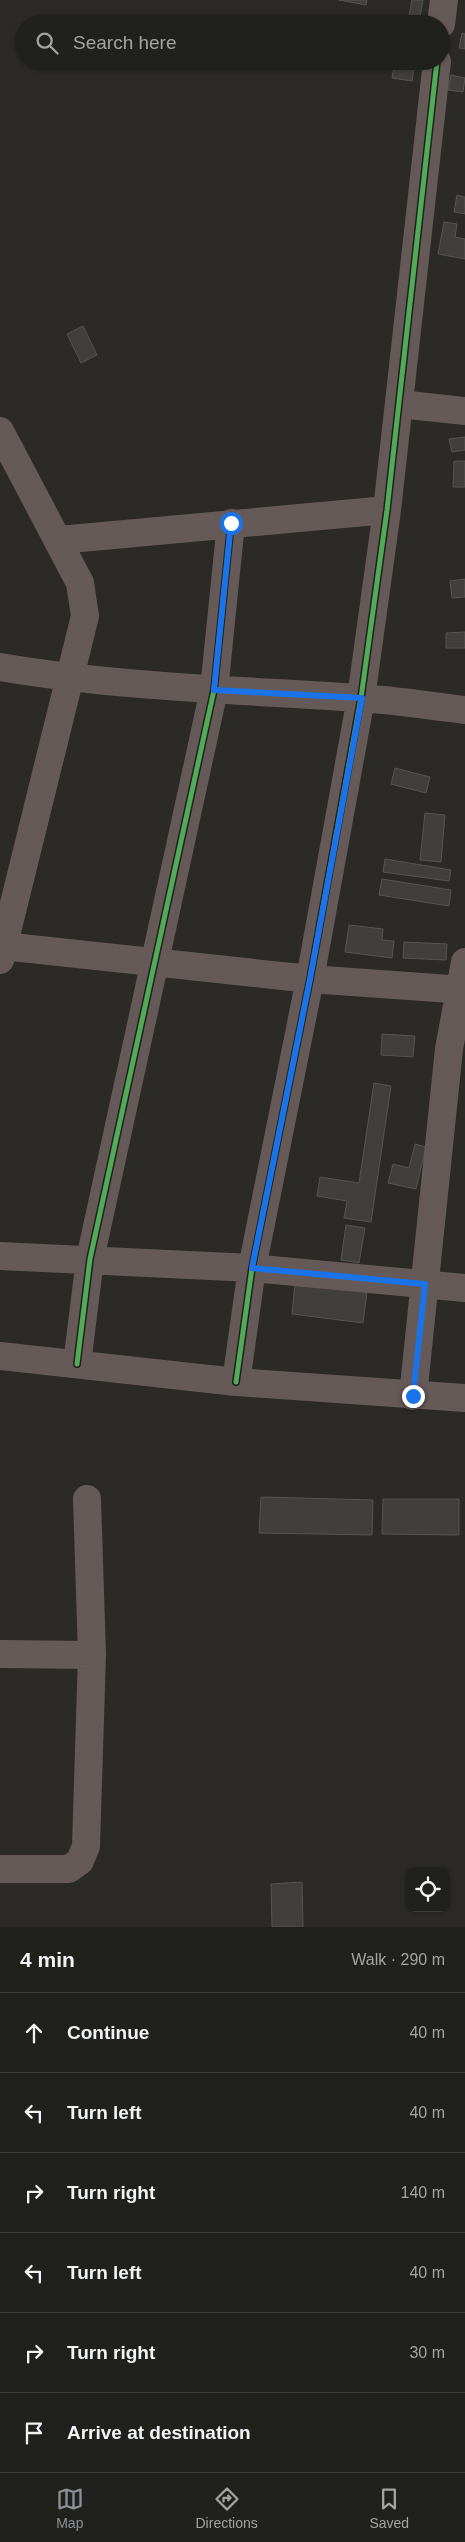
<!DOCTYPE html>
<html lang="en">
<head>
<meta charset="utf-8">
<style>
	:root { --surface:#20201c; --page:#2d2d29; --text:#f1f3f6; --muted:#a2a3a3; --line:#3d3e3b; --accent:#8c9099 }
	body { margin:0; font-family:Helvetica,sans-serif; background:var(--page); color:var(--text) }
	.controls { position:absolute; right:15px; bottom:15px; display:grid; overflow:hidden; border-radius:10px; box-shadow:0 1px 4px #0004 }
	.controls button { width:45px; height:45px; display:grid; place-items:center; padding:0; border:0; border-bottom:1px solid var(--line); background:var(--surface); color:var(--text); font:25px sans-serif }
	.stop { position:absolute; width:15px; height:15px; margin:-11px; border:4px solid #1a73e8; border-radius:50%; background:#fff }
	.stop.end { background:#1a73e8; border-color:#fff; box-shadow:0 1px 5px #0008 }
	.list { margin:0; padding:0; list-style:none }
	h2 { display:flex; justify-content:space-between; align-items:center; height:65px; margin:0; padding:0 20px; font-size:21px }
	h2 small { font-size:16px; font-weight:400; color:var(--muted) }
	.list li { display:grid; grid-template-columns:32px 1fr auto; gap:15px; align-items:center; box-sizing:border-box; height:80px; padding:0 20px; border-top:1px solid var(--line) }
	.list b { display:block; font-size:19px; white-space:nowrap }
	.list em { font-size:16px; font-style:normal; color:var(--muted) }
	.icon { flex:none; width:28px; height:28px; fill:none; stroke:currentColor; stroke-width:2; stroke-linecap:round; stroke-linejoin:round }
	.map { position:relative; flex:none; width:465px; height:1927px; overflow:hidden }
	.search { position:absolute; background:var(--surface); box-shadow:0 1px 4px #0004; left:15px; right:15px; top:15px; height:55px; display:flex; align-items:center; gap:12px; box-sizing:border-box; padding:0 18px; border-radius:28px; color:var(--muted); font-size:19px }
	.sheet { height:545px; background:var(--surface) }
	nav { display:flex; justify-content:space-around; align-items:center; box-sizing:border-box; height:70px; border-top:1px solid var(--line); background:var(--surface); font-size:14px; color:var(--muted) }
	nav a { display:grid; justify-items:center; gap:2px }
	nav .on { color:var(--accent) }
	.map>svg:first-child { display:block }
</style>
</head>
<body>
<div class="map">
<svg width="465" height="1927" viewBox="0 0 465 1927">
	<rect width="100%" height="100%" fill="#2b2a26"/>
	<path fill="#413f3d" stroke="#575453" d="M339 0H367L366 5Z
		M412 0H423L419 23 408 21Z
		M462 33 465 34V49L459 48Z
		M395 61H415L412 81 392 78Z
		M451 75 465 78 463 92 448 90Z
		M457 195 465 197V214L454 212Z
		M444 222 457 224 455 237 465 239V259L438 254Z
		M83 326 97 355 81 363 67 334Z
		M465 437V450L452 452 449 439Z
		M454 461H465V487H453Z
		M465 579V597L452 598 450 581Z
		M465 632V648H446V633Z
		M395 768 430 777 426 793 391 784Z
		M425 813 445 815 441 862 420 860Z
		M385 859 451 870 449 881 383 872Z
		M382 879 451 890 449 906 379 895Z
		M349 925 383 929 382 940 394 941 392 958 345 952Z
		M404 942 447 944 446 960 403 958Z
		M382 1034 415 1036 413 1057 381 1055Z
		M374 1083 391 1086 371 1222 344 1218 347 1201 317 1196 320 1177 359 1183Z
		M415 1144 426 1147 416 1189 388 1183 393 1164 409 1168Z
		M346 1225 365 1228 359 1263 341 1260Z
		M295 1283 367 1292 363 1323 292 1314Z
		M261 1497 373 1500 372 1535 259 1533Z
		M383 1499H459V1535L382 1534Z
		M302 1882 303 1927H272L271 1884Z"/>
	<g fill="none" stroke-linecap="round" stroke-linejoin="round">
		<path stroke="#665a59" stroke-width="28" d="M441 24 444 0
			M399 404 465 411
			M0 431 80 583 85 616 0 960
			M59 540 387 510
			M0 667C119 687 239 690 359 698 395 700 430 706 465 710
			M3 946 310 979 465 990
			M0 1256 252 1268 465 1288
			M0 1356 236 1382 465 1398
			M77 1364 90 1259 214 690 231 523
			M236 1382 252 1268 310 979 361 698 387 510 437 61
			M413 1396 449 1049 465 962
			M0 1654 92 1655 87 1499
			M0 1869H69L80 1861 86 1846 92 1655"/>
		<g stroke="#23211b" stroke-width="8">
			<path id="cycleway" d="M77 1364 90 1259 214 690 231 523
				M236 1382 252 1268 310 979 361 698 387 510 437 61"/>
		</g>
		<use href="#cycleway" stroke="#51ab58" stroke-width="5"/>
	</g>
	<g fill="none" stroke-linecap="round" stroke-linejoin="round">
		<path stroke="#1a73e8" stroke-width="6" d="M231 523 214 690 362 698 310 979 252 1268 425 1284 413 1396"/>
	</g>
</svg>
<div class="controls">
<button><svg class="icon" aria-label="locate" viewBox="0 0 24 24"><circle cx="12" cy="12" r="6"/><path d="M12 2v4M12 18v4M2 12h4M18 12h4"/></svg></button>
</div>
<div class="stop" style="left:231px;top:523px"></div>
<div class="stop end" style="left:413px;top:1396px"></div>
<div class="search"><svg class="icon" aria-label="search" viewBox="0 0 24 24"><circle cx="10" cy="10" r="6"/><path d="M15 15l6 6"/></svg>Search here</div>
</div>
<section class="sheet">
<h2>4 min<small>Walk · 290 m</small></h2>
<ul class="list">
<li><svg class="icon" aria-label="ahead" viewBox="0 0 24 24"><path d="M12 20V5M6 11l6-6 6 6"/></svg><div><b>Continue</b></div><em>40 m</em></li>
<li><svg class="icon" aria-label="left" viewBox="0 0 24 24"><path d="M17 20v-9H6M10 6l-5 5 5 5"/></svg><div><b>Turn left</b></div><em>40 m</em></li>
<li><svg class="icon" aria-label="right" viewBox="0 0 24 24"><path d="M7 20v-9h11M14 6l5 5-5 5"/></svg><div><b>Turn right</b></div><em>140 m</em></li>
<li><svg class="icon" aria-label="left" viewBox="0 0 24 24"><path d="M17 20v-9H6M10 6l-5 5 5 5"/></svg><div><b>Turn left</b></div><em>40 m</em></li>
<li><svg class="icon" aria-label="right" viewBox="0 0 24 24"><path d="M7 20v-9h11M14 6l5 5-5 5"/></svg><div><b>Turn right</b></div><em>30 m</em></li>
<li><svg class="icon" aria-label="arrive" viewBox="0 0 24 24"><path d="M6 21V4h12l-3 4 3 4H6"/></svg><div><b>Arrive at destination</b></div></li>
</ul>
</section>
<nav>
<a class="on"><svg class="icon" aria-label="map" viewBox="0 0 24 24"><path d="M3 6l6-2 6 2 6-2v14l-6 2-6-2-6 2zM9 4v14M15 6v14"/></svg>Map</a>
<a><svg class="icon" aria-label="directions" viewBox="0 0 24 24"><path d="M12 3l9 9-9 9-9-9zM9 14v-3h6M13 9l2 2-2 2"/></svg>Directions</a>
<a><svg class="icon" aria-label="saved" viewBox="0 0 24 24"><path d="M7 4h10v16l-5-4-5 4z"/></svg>Saved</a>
</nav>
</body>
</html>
